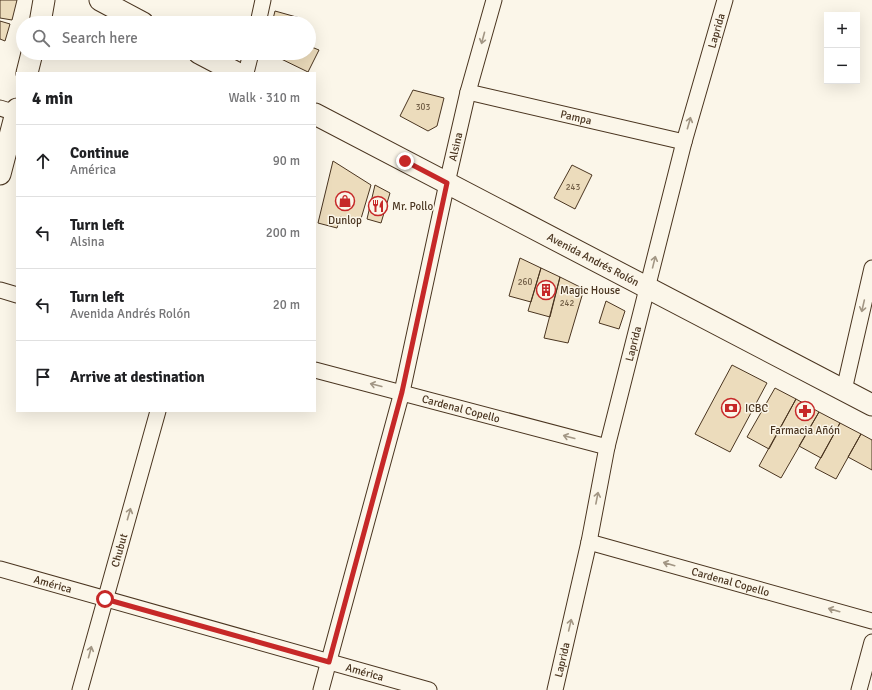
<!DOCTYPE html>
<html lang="en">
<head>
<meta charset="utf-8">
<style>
	:root { --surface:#fff; --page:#f2f2f2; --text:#202124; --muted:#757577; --line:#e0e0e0 }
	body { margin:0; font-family:Signika,sans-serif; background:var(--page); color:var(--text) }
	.controls { position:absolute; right:12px; top:12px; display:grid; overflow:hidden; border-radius:0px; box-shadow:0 4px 16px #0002 }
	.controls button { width:36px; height:36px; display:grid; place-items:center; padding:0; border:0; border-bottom:1px solid var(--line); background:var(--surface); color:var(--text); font:20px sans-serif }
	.stop { position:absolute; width:12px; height:12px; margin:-9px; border:3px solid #c62828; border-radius:50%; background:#fff }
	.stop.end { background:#c62828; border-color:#fff; box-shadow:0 1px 4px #0008 }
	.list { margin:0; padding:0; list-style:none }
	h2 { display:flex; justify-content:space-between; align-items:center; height:52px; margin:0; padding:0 16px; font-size:17px }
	h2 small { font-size:13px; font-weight:400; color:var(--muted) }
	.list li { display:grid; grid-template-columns:26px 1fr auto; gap:12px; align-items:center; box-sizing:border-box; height:72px; padding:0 16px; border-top:1px solid var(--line) }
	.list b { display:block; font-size:15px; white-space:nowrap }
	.list p { margin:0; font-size:13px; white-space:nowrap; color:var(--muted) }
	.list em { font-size:13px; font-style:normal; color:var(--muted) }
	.icon { flex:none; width:22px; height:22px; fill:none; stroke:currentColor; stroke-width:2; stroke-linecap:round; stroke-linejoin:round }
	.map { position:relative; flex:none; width:872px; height:690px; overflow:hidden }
	.search { position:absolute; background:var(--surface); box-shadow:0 4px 16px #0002; left:16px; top:16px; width:300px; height:44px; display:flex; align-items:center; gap:10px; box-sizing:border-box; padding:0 14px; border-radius:22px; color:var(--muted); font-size:15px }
	.panel { position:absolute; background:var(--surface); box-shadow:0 4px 16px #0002; left:16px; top:72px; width:300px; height:340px; border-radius:0px }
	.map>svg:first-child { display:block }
</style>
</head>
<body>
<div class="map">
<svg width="872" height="690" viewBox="0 0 872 690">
	<rect width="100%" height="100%" fill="#fbf6e9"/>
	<path fill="#ecdcbc" stroke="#4a3520" d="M0 0H17L12 20 0 18Z
		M275 11 300 18 299 23H272Z
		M0 21 10 24 5 41 0 39Z
		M309 46 319 50 308 72 273 55 271 53H309Z
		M413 90 444 98 437 126 428 131 400 116Z
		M333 161 371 185 360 222 340 217 337 228 318 223Z
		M572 165 592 175 575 209 554 198Z
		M375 185 390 193 381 223 367 219Z
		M520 258 541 268 531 302 509 296Z
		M541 268 560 277 550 317 528 311Z
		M560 277 584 289 568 343 544 338Z
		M606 301 625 311 619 329 599 323Z
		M732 365 767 383 730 452 695 434Z
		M775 388 796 399 769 449 747 437Z
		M796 399 819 412 781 478 759 466Z
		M819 412 840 423 821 458 799 446Z
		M840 423 861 434 836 479 815 468Z
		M861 434 872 440V470L848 457Z"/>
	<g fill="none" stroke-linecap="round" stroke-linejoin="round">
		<g stroke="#4a3520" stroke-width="17">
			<g id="minor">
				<path d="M258 23 263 0"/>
				<path d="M246 73 251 53"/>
				<path id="s1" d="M468 92 684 142"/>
				<path d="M0 108 16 113"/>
				<path d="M0 290 17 295"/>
				<path id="s2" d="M315 370 607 447"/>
				<path d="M844 390 872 268"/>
				<path id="s3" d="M589 542 872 621"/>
				<path id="s4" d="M0 569 429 690"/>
				<path id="s5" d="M80 690 158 411"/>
				<path id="s6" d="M321 690 402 392 447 183 468 92 494 0"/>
				<path id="s7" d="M555 690 589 542 607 447 684 142 725 0"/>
				<path d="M859 690 872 642"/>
			</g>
		</g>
		<g stroke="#4a3520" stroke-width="23">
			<g id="secondary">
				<path d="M100 0 143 23"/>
				<path d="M40 23 44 0"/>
				<path d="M199 53 237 73"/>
				<path d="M27 73 32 53"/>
				<path id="s8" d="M315 114 872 405"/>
				<path d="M0 174 17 109"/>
			</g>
		</g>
		<use href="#minor" stroke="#fbf6e9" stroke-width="15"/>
		<use href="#secondary" stroke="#fbf6e9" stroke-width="21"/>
	</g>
	<defs><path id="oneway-shaft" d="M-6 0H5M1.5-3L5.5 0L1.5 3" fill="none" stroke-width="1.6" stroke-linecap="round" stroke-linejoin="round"/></defs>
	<g stroke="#a29684">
		<use href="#oneway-shaft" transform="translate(483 38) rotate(105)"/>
		<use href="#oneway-shaft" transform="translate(689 123) rotate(-74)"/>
		<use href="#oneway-shaft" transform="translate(654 262) rotate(-76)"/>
		<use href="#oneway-shaft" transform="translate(863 306) rotate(103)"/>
		<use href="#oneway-shaft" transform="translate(376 385) rotate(-166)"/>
		<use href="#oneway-shaft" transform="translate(569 437) rotate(-165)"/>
		<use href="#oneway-shaft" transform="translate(597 498) rotate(-79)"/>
		<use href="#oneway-shaft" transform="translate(129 514) rotate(-74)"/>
		<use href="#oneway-shaft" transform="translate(669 564) rotate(-164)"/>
		<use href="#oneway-shaft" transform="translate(834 610) rotate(-164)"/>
		<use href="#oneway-shaft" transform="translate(570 625) rotate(-77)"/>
		<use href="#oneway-shaft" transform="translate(90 652) rotate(-75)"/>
	</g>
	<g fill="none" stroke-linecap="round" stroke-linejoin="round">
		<path stroke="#c62828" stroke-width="5" d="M105 599 329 662 402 392 447 183 405 161"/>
	</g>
	<defs>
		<g id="shop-ring" transform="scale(1)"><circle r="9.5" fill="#fbf6e9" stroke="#c62828" stroke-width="1.5"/><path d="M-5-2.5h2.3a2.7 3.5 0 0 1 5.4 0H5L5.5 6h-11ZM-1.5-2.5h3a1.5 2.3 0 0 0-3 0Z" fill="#c62828"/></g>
		<g id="restaurant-ring" transform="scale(1)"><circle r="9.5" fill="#fbf6e9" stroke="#c62828" stroke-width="1.5"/><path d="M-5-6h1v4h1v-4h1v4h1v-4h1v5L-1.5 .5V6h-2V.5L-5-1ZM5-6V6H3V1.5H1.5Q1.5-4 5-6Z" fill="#c62828"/></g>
		<g id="building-ring" transform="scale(1)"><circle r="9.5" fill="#fbf6e9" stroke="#c62828" stroke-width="1.5"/><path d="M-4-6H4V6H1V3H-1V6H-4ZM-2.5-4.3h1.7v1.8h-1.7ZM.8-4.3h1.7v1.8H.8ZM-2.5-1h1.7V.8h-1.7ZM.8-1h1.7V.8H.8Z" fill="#c62828"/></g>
		<g id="bank-ring" transform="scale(1)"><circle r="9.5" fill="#fbf6e9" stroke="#c62828" stroke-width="1.5"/><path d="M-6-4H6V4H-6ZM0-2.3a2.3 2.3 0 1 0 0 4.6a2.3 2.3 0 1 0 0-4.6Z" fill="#c62828"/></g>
		<g id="pharmacy-ring" transform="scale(1)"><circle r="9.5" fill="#fbf6e9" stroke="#c62828" stroke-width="1.5"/><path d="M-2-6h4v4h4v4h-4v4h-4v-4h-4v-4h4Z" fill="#c62828"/></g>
	</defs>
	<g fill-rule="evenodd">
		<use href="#shop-ring" x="345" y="201"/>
		<use href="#restaurant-ring" x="378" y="206"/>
		<use href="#building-ring" x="546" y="290"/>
		<use href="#bank-ring" x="731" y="408"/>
		<use href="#pharmacy-ring" x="805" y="411"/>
	</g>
	<g text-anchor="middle" stroke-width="3" stroke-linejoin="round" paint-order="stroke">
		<g font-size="9" fill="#725f47">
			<text x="423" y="110">303</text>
			<text x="573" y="190">243</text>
			<text x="525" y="285">260</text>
			<text x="567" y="306">242</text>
		</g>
		<g font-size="11" fill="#4a3520" stroke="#fbf6e9">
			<text dy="4" stroke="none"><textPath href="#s7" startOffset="679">Laprida</textPath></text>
			<text dy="4" stroke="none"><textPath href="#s1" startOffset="111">Pampa</textPath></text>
			<text dy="4" stroke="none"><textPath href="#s6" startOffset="560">Alsina</textPath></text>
			<text dy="4" stroke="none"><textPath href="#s8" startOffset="314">Avenida Andrés Rolón</textPath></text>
			<text dy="4" stroke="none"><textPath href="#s7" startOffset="355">Laprida</textPath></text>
			<text dy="4" stroke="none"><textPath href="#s2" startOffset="151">Cardenal Copello</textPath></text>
			<text dy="4" stroke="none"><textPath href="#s5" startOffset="145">Chubut</textPath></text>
			<text dy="4" stroke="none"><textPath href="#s3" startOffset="147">Cardenal Copello</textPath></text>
			<text dy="4" stroke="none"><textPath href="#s4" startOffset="55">América</textPath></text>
			<text dy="4" stroke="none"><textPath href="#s7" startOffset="31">Laprida</textPath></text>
			<text dy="4" stroke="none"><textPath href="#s4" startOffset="379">América</textPath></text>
		</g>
		<g font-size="11" fill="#4a3520" stroke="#fbf6e9" text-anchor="start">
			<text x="392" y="210">Mr. Pollo</text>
			<text x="345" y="224" text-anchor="middle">Dunlop</text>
			<text x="560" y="294">Magic House</text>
			<text x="745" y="412">ICBC</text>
			<text x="805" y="434" text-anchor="middle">Farmacia Añón</text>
		</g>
	</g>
</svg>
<div class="controls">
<button>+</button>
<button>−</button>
</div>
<div class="stop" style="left:105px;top:599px"></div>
<div class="stop end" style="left:405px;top:161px"></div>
<div class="search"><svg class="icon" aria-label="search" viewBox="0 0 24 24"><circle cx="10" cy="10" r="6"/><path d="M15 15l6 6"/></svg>Search here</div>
<section class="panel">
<h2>4 min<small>Walk · 310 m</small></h2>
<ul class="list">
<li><svg class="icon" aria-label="ahead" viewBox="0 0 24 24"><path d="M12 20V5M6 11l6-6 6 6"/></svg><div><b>Continue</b><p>América</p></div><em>90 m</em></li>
<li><svg class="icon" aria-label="left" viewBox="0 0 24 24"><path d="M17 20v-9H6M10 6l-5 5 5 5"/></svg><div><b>Turn left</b><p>Alsina</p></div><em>200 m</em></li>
<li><svg class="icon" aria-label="left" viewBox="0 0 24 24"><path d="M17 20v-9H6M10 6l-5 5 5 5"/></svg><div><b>Turn left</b><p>Avenida Andrés Rolón</p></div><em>20 m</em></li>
<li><svg class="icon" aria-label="arrive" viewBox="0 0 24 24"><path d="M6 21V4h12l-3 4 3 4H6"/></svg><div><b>Arrive at destination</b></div></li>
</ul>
</section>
</div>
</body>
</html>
